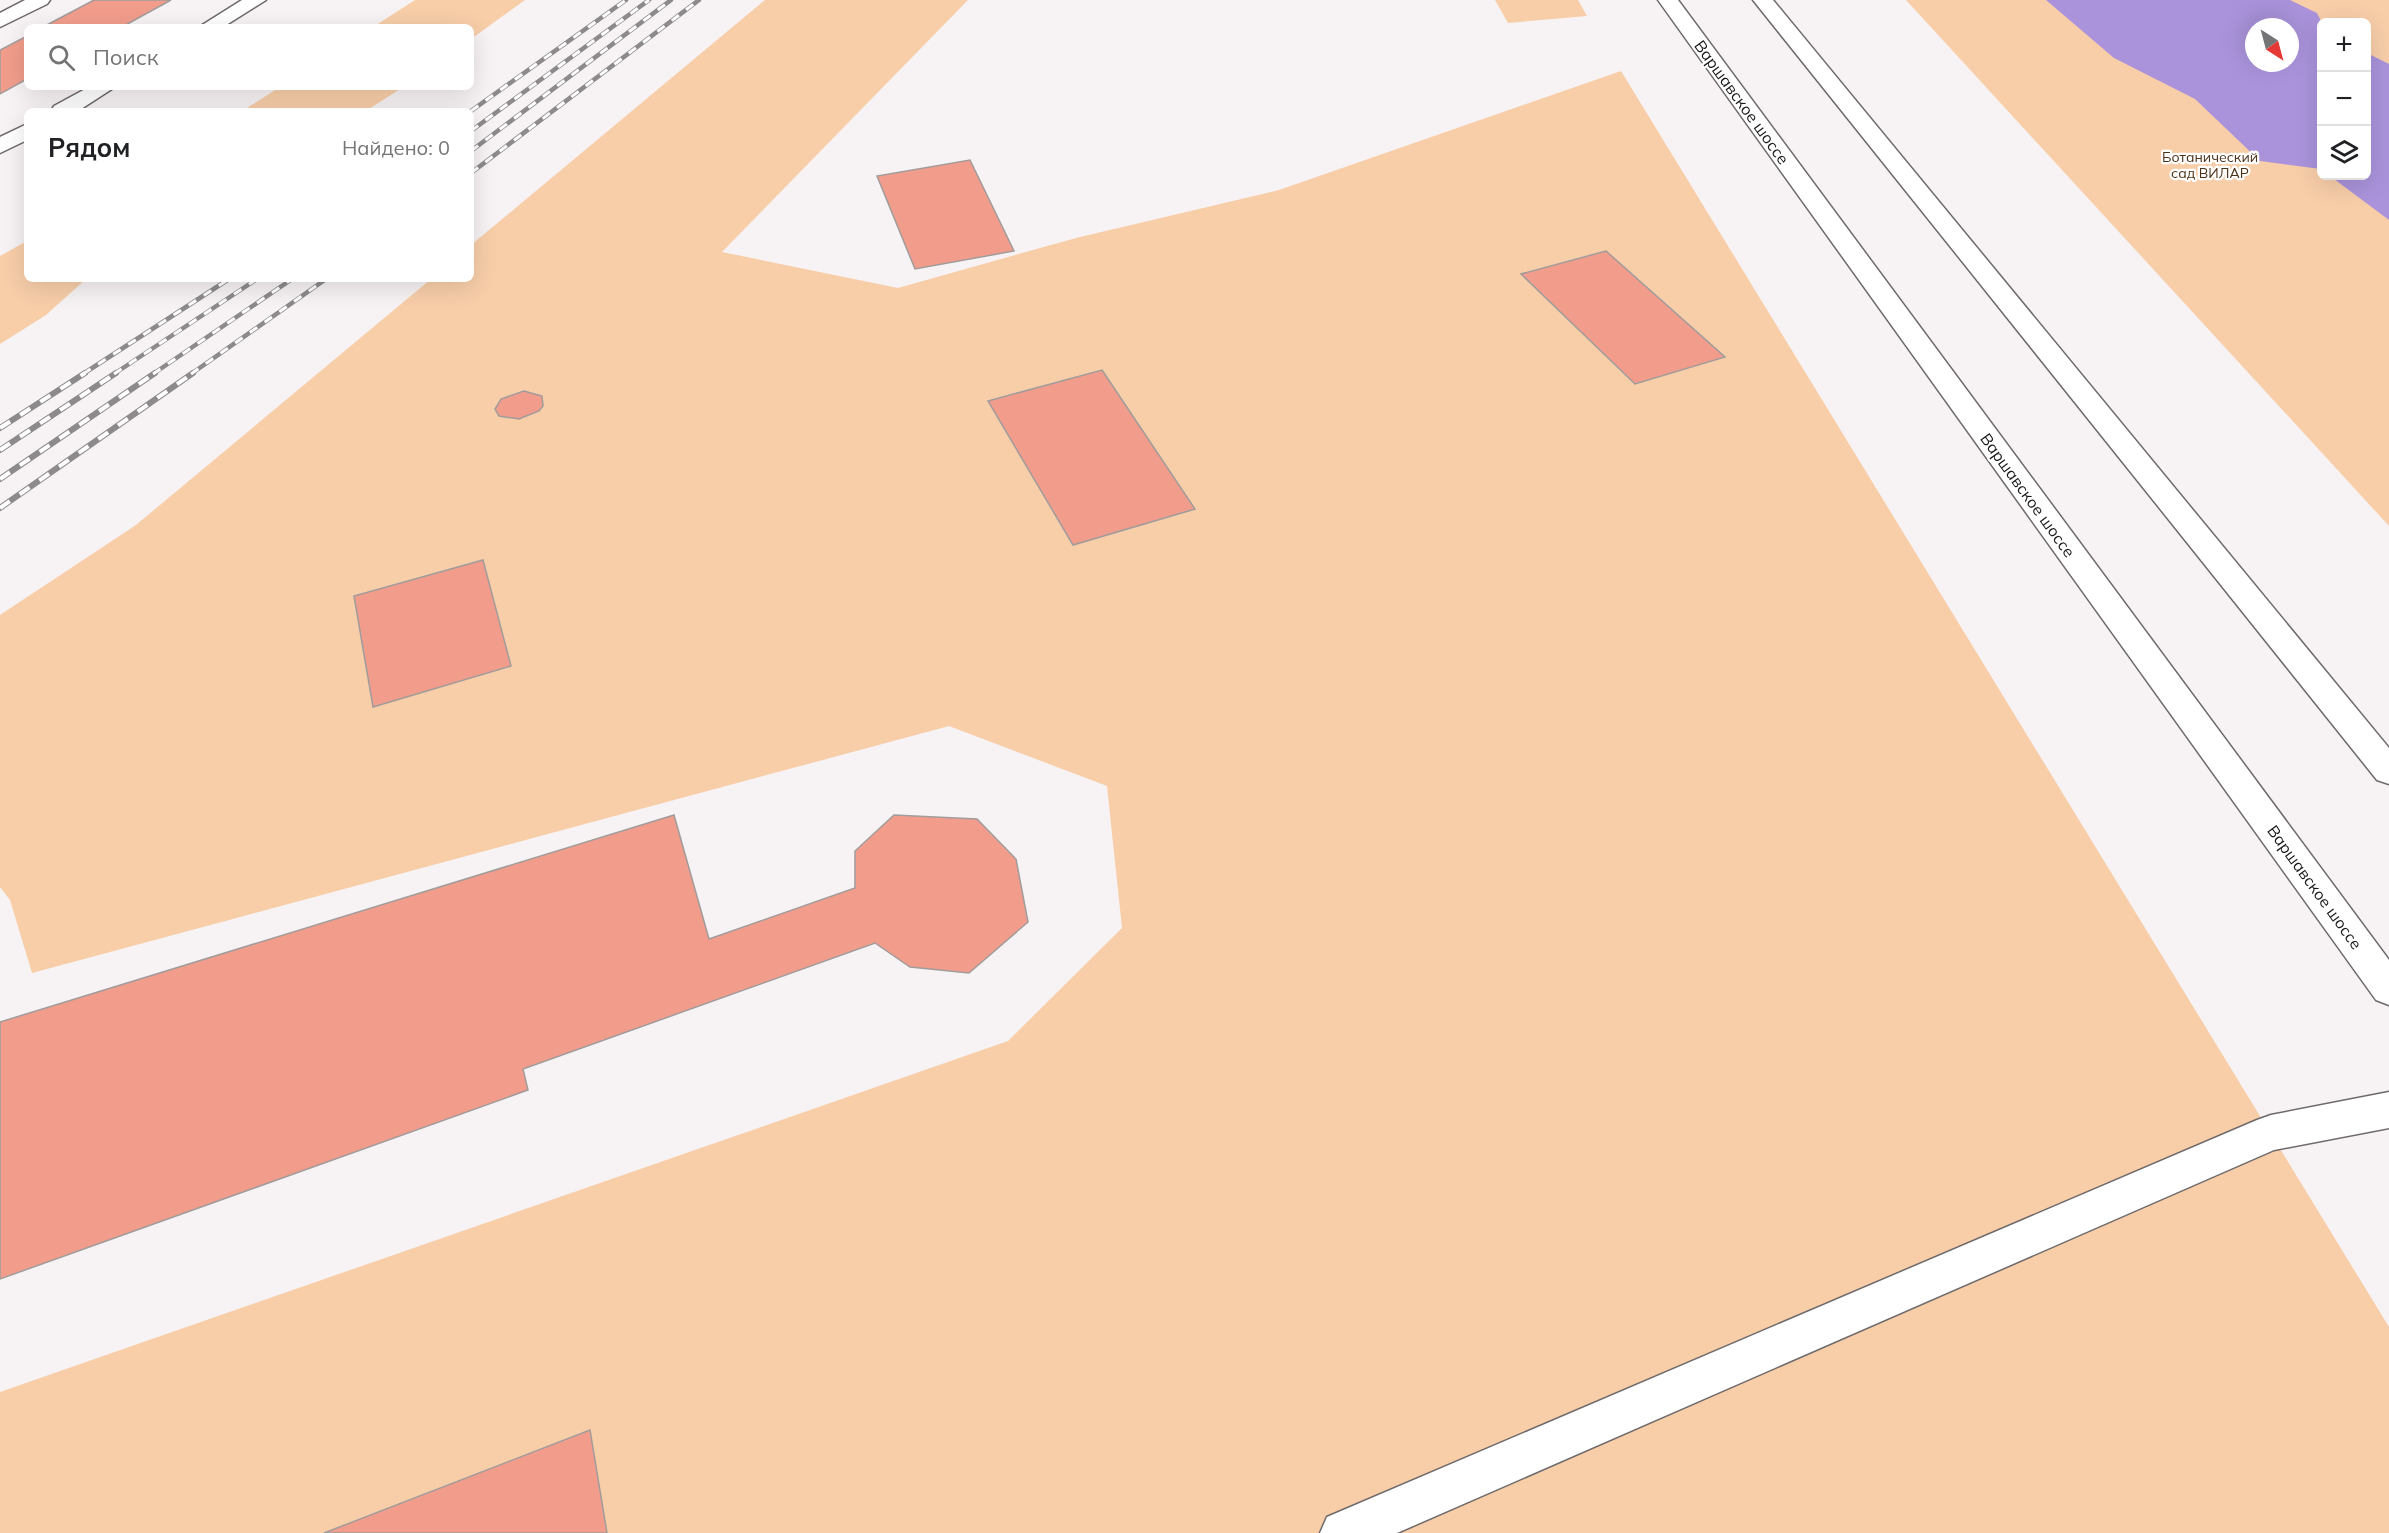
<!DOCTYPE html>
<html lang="ru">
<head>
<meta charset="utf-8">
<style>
	:root { --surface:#fff; --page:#f6f6f6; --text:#202124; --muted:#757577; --line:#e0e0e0 }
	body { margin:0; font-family:Mulish,sans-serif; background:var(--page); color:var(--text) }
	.controls { position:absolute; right:18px; top:18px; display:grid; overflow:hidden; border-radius:9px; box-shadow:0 6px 24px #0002 }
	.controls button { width:54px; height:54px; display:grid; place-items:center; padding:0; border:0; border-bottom:2px solid var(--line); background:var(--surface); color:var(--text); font:30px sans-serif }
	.compass { position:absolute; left:2245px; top:18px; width:54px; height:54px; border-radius:50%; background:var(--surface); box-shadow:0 6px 24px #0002; rotate:144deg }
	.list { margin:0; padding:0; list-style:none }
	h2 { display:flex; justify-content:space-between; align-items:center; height:78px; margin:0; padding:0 24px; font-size:26px }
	h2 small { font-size:20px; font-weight:400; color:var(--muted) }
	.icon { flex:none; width:33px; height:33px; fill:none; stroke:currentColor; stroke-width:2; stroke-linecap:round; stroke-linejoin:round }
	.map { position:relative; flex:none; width:2389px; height:1533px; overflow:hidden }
	.search { position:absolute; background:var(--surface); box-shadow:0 6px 24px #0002; left:24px; top:24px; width:450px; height:66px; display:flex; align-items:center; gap:15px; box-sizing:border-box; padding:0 21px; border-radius:9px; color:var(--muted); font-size:22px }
	.panel { position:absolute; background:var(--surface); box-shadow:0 6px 24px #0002; left:24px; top:108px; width:450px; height:174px; border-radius:9px }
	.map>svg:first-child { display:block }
</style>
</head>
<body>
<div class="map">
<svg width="2389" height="1533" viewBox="0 0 2389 1533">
	<rect width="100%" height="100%" fill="#f7f2f3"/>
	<path fill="#f8cea9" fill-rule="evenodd" d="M415 0H525L471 39V27H373Z
		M765 0H968L722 252 898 288 1076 238 1279 190 1621 71 2389 1327V1533H0V1392L1008 1041 1122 928 1107 786 949 726 32 973 10 900 0 887V615L136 525 431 279H471V245Z
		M1495 0H1578L1587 16 1508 23Z
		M1906 0H2389V526ZM2322 22H2366V176H2322ZM2254 27H2290V63H2254Z
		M280 87H403L366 111H242Z
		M27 241V279H86L46 315 0 344V256Z"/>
	<path fill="#aa93db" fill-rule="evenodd" d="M2046 0H2290L2317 13 2322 23 2321 169 2260 161 2195 99 2114 58ZM2254 27H2290V63H2254Z
		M2367 53 2389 64V220L2330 176H2366Z"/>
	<path fill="#f29d8c" stroke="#a19c9b" stroke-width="1.5" d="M94 0H171L122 27H43Z
		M27 36V79L0 94V50Z
		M970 160 1014 251 915 269 877 176Z
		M1606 251 1725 357 1635 384 1521 274Z
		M1102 370 1195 509 1073 545 988 401Z
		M524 391 542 396 543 406 539 411 519 419 499 416 495 409 501 399Z
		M483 560 511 666 373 707 354 596Z
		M674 815 709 939 855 888V851L894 815 977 819 1016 859 1028 922 969 973 910 967 875 943 523 1069 528 1090 0 1279V1022Z
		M590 1430 607 1533H324Z"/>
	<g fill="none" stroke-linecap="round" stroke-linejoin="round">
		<g stroke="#6e6a6b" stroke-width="3">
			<path id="service" d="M25 0H50L47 4 0 27V13Z
				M2389 1092V1128L2274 1150 1397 1533H1320L1327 1517 2257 1120 2271 1115Z"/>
		</g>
		<g stroke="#6e6a6b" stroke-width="3">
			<path id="minor" d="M242 0H266L223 27H199Z
				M89 87H115L78 111H51L54 106Z
				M27 124V140L0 153V137Z"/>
		</g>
		<g stroke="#6e6a6b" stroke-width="3">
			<path id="primary" d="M1658 0H1678L2389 960V1005L2376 1000Z
				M1753 0H1773L2389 748V784L2377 780Z"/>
		</g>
		<use href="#service" fill="#fff" fill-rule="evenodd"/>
		<use href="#minor" fill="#fff" fill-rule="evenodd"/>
		<use href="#primary" fill="#fff" fill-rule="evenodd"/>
		<g stroke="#8d8a8b" stroke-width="4.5">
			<path id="rail-far1" d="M471 111 626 0
				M471 131 649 0
				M471 151 671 0
				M471 173 699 0
				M83 374 229 279
				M114 374 257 279
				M153 374 292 279
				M191 374 326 279"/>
		</g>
		<g stroke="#8d8a8b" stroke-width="6">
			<path id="rail" d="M0 428 85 373
				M0 450 116 373
				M0 479 155 373
				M0 508 193 373"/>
		</g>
		<use href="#rail-far1" stroke="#fff" stroke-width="3" stroke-dasharray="9" stroke-linecap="butt"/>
		<use href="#rail" stroke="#fff" stroke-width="4" stroke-dasharray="12" stroke-linecap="butt"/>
	</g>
	<g text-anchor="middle" stroke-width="4.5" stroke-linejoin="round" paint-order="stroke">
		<g font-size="14" fill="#4c3218" stroke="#fff">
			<text x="2210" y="162">Ботанический<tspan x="2210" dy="16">сад ВИЛАР</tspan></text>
		</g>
		<g font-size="16" fill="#191818" stroke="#fff">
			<text transform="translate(1742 102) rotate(54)" y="6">Варшавское шоссе</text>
			<text transform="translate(2028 495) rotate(54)" y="6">Варшавское шоссе</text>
			<text transform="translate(2315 887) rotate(54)" y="6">Варшавское шоссе</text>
		</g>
	</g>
</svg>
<div class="controls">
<button>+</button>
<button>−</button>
<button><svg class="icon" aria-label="layers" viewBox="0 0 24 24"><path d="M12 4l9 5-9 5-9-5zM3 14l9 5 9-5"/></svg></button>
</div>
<svg class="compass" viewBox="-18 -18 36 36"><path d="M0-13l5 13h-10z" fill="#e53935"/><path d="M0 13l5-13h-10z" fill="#757577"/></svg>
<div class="search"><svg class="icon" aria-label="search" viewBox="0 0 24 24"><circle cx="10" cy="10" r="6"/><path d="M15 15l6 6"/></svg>Поиск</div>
<section class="panel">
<h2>Рядом<small>Найдено: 0</small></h2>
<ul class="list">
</ul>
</section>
</div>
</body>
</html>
